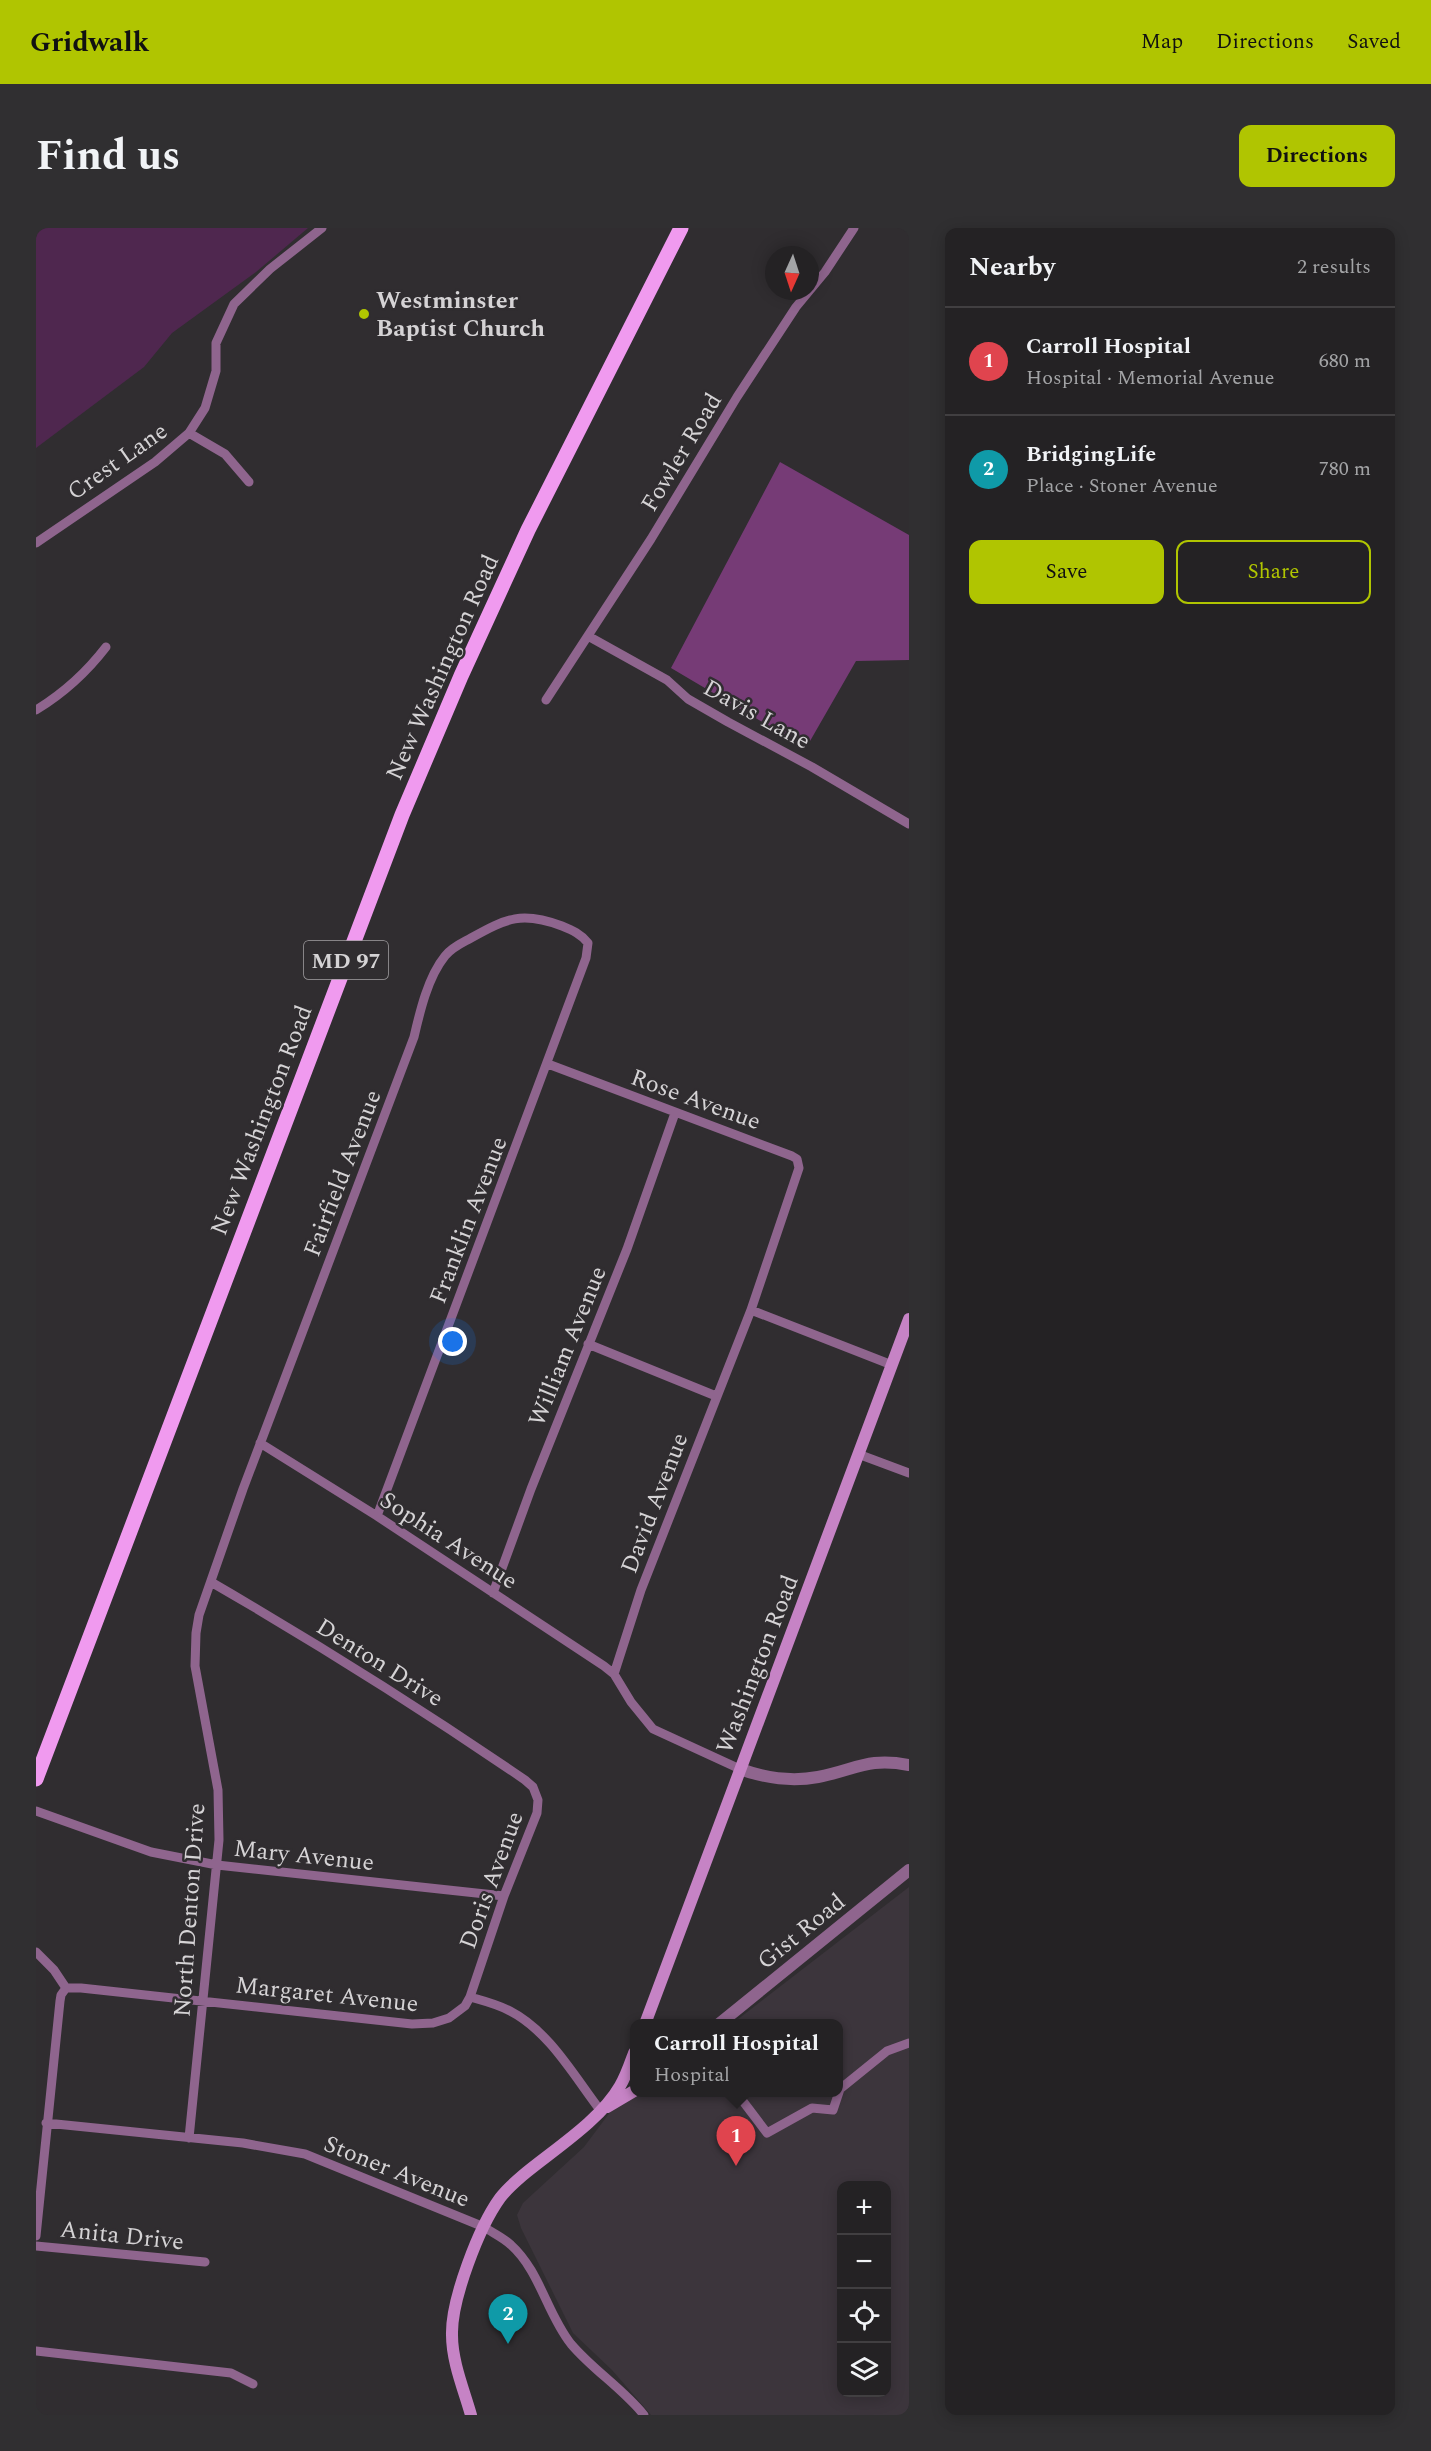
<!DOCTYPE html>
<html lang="en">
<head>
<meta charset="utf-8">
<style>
	:root { --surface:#242224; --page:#302f31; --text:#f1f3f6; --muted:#a3a4a6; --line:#413f41; --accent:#b0c501 }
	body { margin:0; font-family:Spectral,serif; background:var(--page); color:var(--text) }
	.controls { position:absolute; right:18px; bottom:18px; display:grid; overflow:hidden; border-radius:12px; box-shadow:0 3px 15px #0003 }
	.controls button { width:54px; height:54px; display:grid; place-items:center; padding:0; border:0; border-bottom:2px solid var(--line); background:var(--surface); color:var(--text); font:30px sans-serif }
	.compass { position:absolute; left:729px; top:18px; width:54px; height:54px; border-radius:50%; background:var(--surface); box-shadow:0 3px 15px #0003; rotate:183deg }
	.you { position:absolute; left:417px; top:1114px; width:21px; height:21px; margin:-15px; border:4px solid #fff; border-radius:50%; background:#1a73e8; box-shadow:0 0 0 9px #1a73e833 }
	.badge { display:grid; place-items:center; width:39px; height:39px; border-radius:50%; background:var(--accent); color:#fff; font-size:20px; font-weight:700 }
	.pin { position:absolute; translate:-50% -50px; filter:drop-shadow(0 2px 3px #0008) }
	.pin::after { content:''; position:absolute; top:32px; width:21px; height:18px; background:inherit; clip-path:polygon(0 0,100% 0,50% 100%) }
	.popup { position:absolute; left:594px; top:1791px; width:213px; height:78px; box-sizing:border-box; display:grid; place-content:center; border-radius:12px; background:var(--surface); filter:drop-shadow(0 2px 4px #0005); font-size:20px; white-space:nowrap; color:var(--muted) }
	.popup b { font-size:22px; color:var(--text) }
	.popup::after { content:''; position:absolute; left:50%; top:100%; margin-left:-12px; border:12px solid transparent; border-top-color:var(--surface) }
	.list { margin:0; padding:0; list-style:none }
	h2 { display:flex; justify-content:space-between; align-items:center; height:78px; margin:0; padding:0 24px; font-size:26px }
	h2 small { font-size:20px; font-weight:400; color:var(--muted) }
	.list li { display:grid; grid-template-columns:39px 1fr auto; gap:18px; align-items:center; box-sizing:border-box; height:108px; padding:0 24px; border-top:2px solid var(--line) }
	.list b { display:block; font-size:22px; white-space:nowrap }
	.list p { margin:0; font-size:20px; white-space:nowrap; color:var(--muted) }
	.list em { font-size:20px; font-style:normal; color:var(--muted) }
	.actions { display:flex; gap:12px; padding:18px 24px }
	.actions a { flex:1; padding:14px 0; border:2px solid var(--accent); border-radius:12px; text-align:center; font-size:21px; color:var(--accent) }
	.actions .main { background:var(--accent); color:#111 }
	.icon { flex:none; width:33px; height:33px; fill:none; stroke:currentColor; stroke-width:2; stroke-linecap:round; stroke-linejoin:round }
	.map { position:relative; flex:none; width:873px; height:2187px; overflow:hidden; border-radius:12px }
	header { display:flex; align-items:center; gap:36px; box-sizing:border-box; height:84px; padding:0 30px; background:var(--accent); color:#111 }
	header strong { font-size:28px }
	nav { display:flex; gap:33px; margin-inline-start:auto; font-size:21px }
	.intro { display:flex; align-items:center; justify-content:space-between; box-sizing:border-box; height:144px; padding:0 36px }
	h1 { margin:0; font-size:42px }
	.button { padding:15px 27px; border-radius:12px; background:var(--accent); color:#111; font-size:21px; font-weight:700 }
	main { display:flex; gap:36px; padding:0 36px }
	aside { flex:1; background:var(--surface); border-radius:12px; box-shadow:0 3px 15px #0003 }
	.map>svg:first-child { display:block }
</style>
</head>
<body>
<header>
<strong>Gridwalk</strong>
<nav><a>Map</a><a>Directions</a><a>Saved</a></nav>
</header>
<div class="intro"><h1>Find us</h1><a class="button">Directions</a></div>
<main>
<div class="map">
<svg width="873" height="2187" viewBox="0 0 873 2187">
	<rect width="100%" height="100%" fill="#302d30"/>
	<path fill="#3c353c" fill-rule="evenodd" d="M873 1659V2187H615L576 2142 537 2105 485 2000 481 1987 487 1975 548 1919 590 1863 802 1864V1796L697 1795ZM806 1958H850V2164H806Z"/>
	<path fill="#4f274f" d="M0 0H272L220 44 136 105 108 139 0 220Z"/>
	<path fill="#763b76" d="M744 234 873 307V432L820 433 770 520 635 440Z"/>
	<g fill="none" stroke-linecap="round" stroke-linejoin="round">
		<path stroke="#8f658e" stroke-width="9" d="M153 205 189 226 213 254
			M0 315 119 234 153 205 169 180 180 143V115L198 76 234 41 286 0
			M552 408 631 452 652 471 692 494 776 539 873 596
			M510 472 615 311 701 169 760 79 789 44 818 0
			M0 482C28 465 50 445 70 419
			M512 836 756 928 761 931 763 940 715 1082 605 1362 578 1446
			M715 1082 856 1137
			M552 1116 680 1168
			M224 1215 341 1288 568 1438 578 1446 595 1474 617 1501 704 1541
			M822 1226 873 1245
			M457 1365 495 1261 591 1021 639 885
			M0 1583 115 1624 181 1637 468 1668
			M0 1724 18 1742 30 1760
			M30 1760H45L376 1796 397 1795 413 1790 429 1778 434 1769 468 1668 501 1585 502 1572 497 1559 489 1552C387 1482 282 1416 175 1354
			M434 1769C448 1773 461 1776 474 1783 513 1803 538 1848 564 1882
			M700 1864 731 1905 776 1880 797 1882 804 1861 851 1823 873 1815
			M10 1895 207 1915 269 1926 448 1999C457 2005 468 2010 475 2017 504 2043 511 2086 535 2116 557 2142 586 2160 608 2187
			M153 1910 183 1612 182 1562 159 1438 160 1405 163 1387 207 1261 378 809C384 783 392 749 409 728 416 719 426 715 435 710 471 690 486 683 526 698 536 702 545 706 552 715L550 730 341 1288
			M0 2008 24 1773 25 1767 30 1760
			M0 2018 169 2034
			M0 2123 195 2145 217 2156"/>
		<path stroke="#8f658e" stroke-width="12" d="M704 1541C729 1550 755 1554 782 1549 820 1542 831 1529 873 1537
			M683 1796 873 1642"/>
		<path stroke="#c683c5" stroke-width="12" d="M609 1796 873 1091
			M571 1879 598 1863
			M435 2187C428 2162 416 2134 416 2107 415 2072 443 1999 464 1970 470 1962 479 1954 486 1948 517 1922 564 1893 584 1858 590 1848 594 1836 598 1825"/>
		<path stroke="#f09aef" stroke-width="15" d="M0 1551 366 587 425 448 492 302 645 0"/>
	</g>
	<circle fill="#b0c501" stroke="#302d30" stroke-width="2" cx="328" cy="86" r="6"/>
	<g text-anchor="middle" stroke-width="5" stroke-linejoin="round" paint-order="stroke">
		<rect fill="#302d30" stroke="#a4a1a4" stroke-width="1.5" x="268" y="713" width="84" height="38" rx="4.5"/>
		<g font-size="22" font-weight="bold" fill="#d5d3d5">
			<text x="310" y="740">MD 97</text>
		</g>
		<g font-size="24" font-weight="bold" fill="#d5d3d5" stroke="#302d30" text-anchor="start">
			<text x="340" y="80">Westminster<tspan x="340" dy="28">Baptist Church</tspan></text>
		</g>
		<g font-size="24" fill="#d5d3d5" stroke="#302d30">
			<text transform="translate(645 224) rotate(-59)" y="8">Fowler Road</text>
			<text transform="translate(81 233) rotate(-35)" y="8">Crest Lane</text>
			<text transform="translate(406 439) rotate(-66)" y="8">New Washington Road</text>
			<text transform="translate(721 486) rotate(29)" y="8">Davis Lane</text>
			<text transform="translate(660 871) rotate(20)" y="8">Rose Avenue</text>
			<text transform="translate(225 892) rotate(-69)" y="8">New Washington Road</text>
			<text transform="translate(306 945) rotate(-69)" y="8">Fairfield Avenue</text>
			<text transform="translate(432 992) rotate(-69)" y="8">Franklin Avenue</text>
			<text transform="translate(531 1118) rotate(-68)" y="8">William Avenue</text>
			<text transform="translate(618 1275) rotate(-69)" y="8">David Avenue</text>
			<text transform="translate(413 1312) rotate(33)" y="8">Sophia Avenue</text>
			<text transform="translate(344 1434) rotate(32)" y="8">Denton Drive</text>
			<text transform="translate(721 1436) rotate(-69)" y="8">Washington Road</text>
			<text transform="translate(268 1627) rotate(6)" y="8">Mary Avenue</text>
			<text transform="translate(455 1652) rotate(-70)" y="8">Doris Avenue</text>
			<text transform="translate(153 1682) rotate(-86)" y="8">North Denton Drive</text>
			<text transform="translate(765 1703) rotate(-39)" y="8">Gist Road</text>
			<text transform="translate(291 1766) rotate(6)" y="8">Margaret Avenue</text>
			<text transform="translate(361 1943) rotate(22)" y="8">Stoner Avenue</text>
			<text transform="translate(86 2007) rotate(6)" y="8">Anita Drive</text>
		</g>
	</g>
</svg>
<div class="controls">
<button>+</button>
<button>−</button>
<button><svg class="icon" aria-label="locate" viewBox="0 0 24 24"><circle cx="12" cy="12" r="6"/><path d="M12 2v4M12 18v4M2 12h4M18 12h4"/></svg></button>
<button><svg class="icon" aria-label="layers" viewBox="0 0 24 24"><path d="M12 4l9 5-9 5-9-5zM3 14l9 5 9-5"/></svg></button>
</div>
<svg class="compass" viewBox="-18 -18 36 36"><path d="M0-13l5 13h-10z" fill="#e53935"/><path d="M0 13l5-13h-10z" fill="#a3a4a6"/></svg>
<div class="you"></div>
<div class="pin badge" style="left:700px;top:1938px;background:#e0444e">1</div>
<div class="popup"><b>Carroll Hospital</b>Hospital</div>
<div class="pin badge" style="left:472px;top:2116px;background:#0f9aa8">2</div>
</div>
<aside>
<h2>Nearby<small>2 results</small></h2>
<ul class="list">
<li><span class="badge" style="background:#e0444e">1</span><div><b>Carroll Hospital</b><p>Hospital · Memorial Avenue</p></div><em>680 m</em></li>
<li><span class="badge" style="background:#0f9aa8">2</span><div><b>BridgingLife</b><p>Place · Stoner Avenue</p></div><em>780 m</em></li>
</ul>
<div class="actions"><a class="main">Save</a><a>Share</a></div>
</aside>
</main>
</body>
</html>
